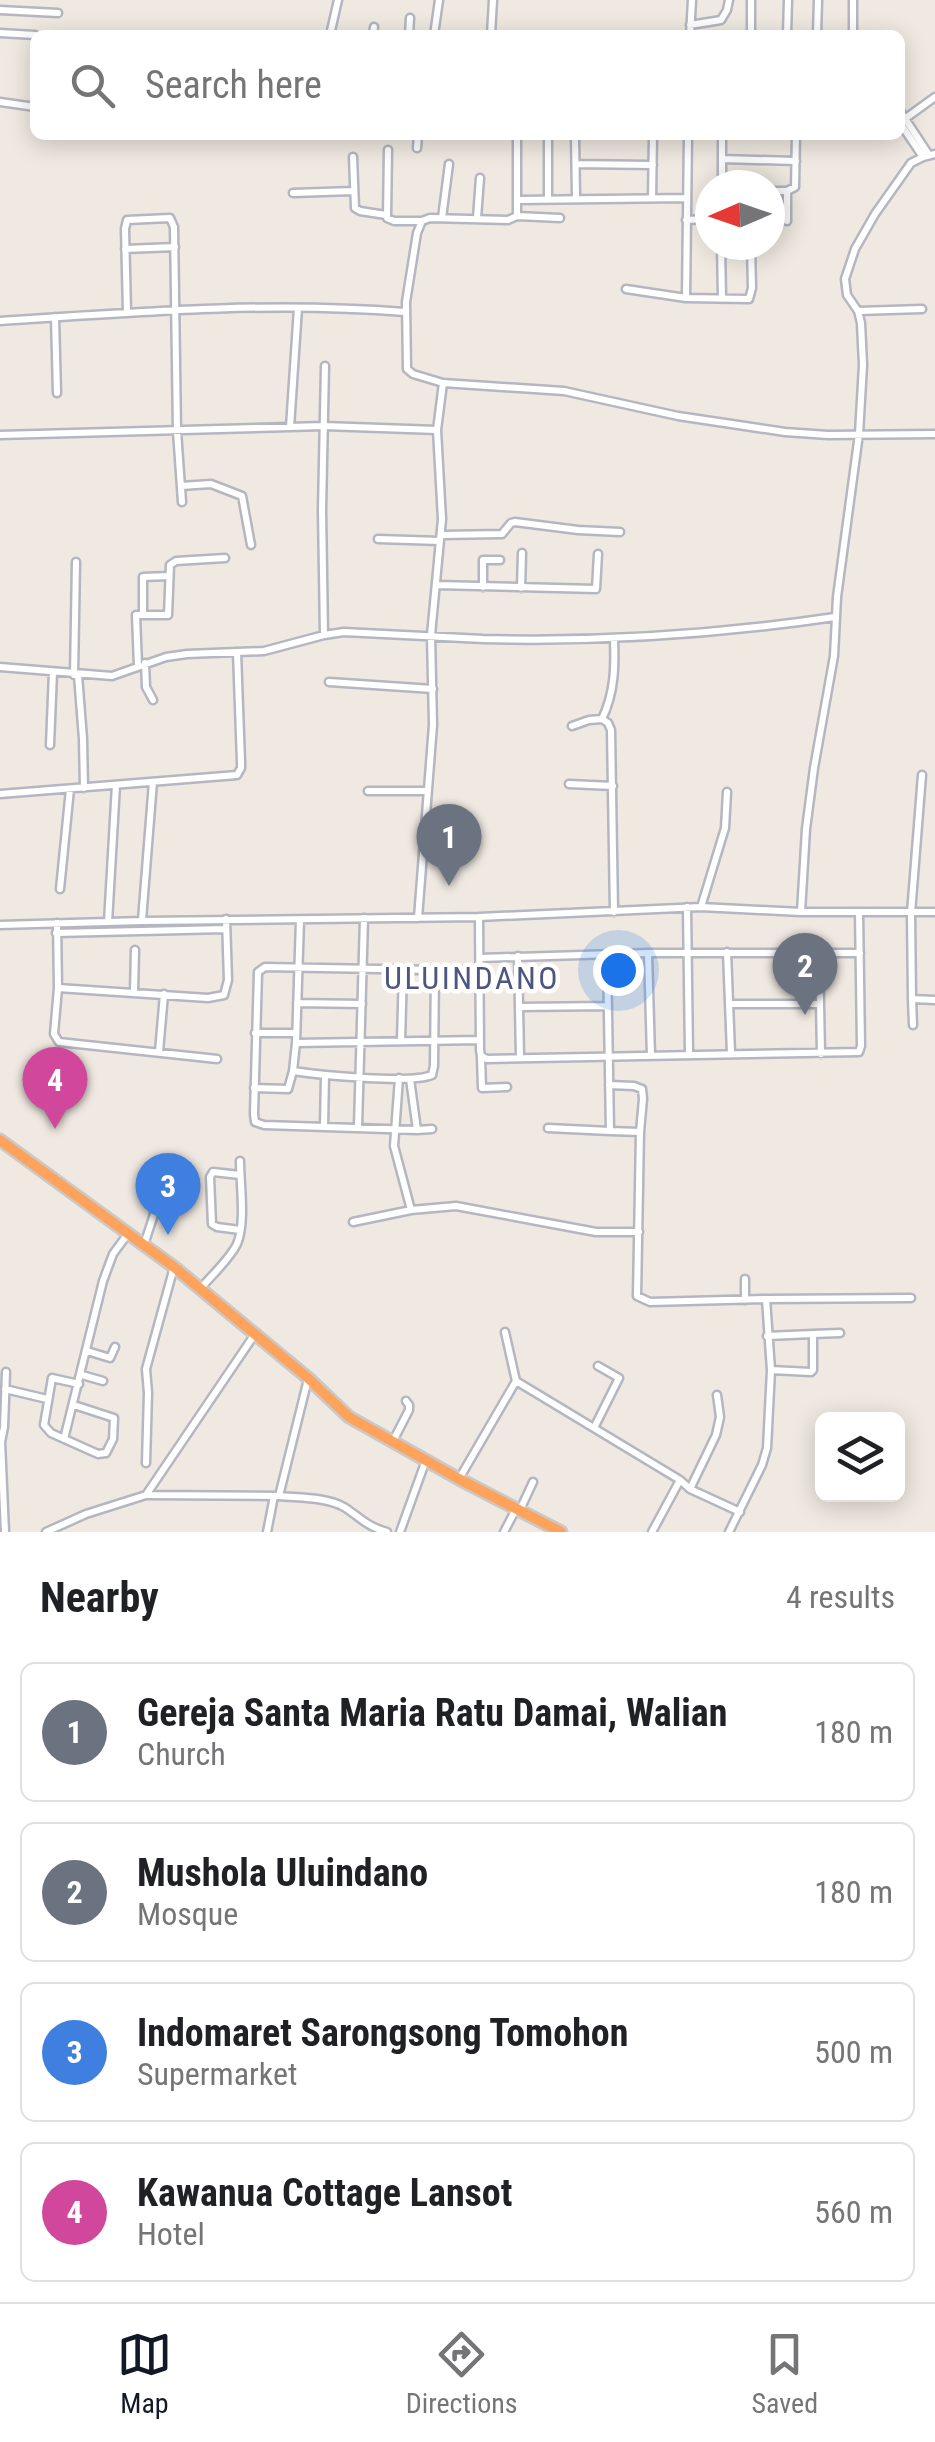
<!DOCTYPE html>
<html lang="en">
<head>
<meta charset="utf-8">
<style>
	:root { --surface:#fff; --page:#f2f2f2; --text:#202124; --muted:#757577; --line:#e0e0e0; --accent:#111827 }
	body { margin:0; font-family:"Roboto Condensed",sans-serif; background:var(--page); color:var(--text) }
	.controls { position:absolute; right:30px; bottom:30px; display:grid; overflow:hidden; border-radius:15px; box-shadow:0 5px 25px #0003 }
	.controls button { width:90px; height:90px; display:grid; place-items:center; padding:0; border:0; border-bottom:2px solid var(--line); background:var(--surface); color:var(--text); font:50px sans-serif }
	.compass { position:absolute; left:695px; top:170px; width:90px; height:90px; border-radius:50%; background:var(--surface); box-shadow:0 5px 25px #0003; rotate:268deg }
	.you { position:absolute; left:618px; top:970px; width:35px; height:35px; margin:-25px; border:8px solid #fff; border-radius:50%; background:#1a73e8; box-shadow:0 0 0 15px #1a73e833 }
	.badge { display:grid; place-items:center; width:65px; height:65px; border-radius:50%; background:var(--accent); color:#fff; font-size:32px; font-weight:700 }
	.pin { position:absolute; translate:-50% -82px; filter:drop-shadow(0 2px 5px #0008) }
	.pin::after { content:''; position:absolute; top:52px; width:35px; height:30px; background:inherit; clip-path:polygon(0 0,100% 0,50% 100%) }
	.list { margin:0; padding:0; list-style:none }
	h2 { display:flex; justify-content:space-between; align-items:center; height:130px; margin:0; padding:0 40px; font-size:42px }
	h2 small { font-size:32px; font-weight:400; color:var(--muted) }
	.list li { display:grid; grid-template-columns:65px 1fr auto; gap:30px; align-items:center; box-sizing:border-box; height:140px; margin:0 20px 20px; padding:0 20px; border:2px solid var(--line); border-radius:15px }
	.list b { display:block; font-size:38px; white-space:nowrap }
	.list p { margin:0; font-size:32px; white-space:nowrap; color:var(--muted) }
	.list em { font-size:32px; font-style:normal; color:var(--muted) }
	.icon { flex:none; width:55px; height:55px; fill:none; stroke:currentColor; stroke-width:2; stroke-linecap:round; stroke-linejoin:round }
	.map { position:relative; flex:none; width:935px; height:1532px; overflow:hidden }
	.search { position:absolute; background:var(--surface); box-shadow:0 5px 25px #0003; left:30px; right:30px; top:30px; height:110px; display:flex; align-items:center; gap:25px; box-sizing:border-box; padding:0 35px; border-radius:15px; color:var(--muted); font-size:38px }
	.sheet { height:770px; background:var(--surface) }
	nav { display:flex; justify-content:space-around; align-items:center; box-sizing:border-box; height:140px; border-top:2px solid var(--line); background:var(--surface); font-size:28px; color:var(--muted) }
	nav a { display:grid; justify-items:center; gap:5px }
	nav .on { color:var(--accent) }
	.map>svg:first-child { display:block }
</style>
</head>
<body>
<div class="map">
<svg width="935" height="1532" viewBox="0 0 935 1532">
	<rect width="100%" height="100%" fill="#efe9e1"/>
	<g fill="none" stroke-linecap="round" stroke-linejoin="round">
		<g stroke="#b4b7c1" stroke-width="11">
			<path id="minor" d="M751 0V35
				M853 0V35
				M0 10 58 13
				M690 25 721 20 727 10 729 0
				M0 33 35 35
				M330 35 338 0
				M373 35 374 27
				M409 35 410 18
				M434 35 439 0
				M491 35 493 0
				M690 35 692 0
				M787 35 788 0
				M817 35 818 0
				M0 102 35 107
				M900 111 929 155
				M906 118 935 97
				M900 123 923 157
				M575 135 576 198
				M417 148 418 135
				M388 150 387 218 394 221H422
				M353 157 355 208 360 211 386 215
				M722 159 796 161
				M576 164 653 165
				M722 185V135
				M770 191H787L795 187 796 135
				M787 191V221
				M293 193 353 191
				M652 198 653 135
				M548 199V135
				M518 200 687 198
				M517 216 560 218
				M442 218 449 164
				M477 218 480 178
				M686 220 710 219
				M721 245 722 299
				M125 249 175 247
				M626 289 686 298 749 299 752 288 751 245
				M686 298 688 135
				M858 311 922 309
				M127 312 125 229 127 220 170 218 174 227 177 431 182 502
				M55 317 57 393
				M0 321C135 312 270 301 405 312
				M443 383 564 391 678 416 785 432 828 435 935 434
				M290 427 298 308
				M0 435 324 426 437 430
				M181 486 211 484 242 496 251 545
				M441 535 502 534 511 523 515 522 578 530 620 532
				M378 539 440 541
				M436 585 596 589 598 554
				M483 587V560H500
				M521 588 522 553
				M143 615V577L169 576
				M324 635 322 510 325 366
				M145 663 146 687 153 700
				M138 666 136 615H168L170 565 176 561 225 558
				M0 667 112 676 166 657 187 654 264 651 324 635 344 632C390 634 436 637 483 639 600 642 719 634 835 617
				M74 675 76 562
				M78 675 83 739 84 788
				M329 682 433 689
				M602 719C615 692 615 666 614 638
				M572 726 589 720 602 719 608 723 611 730 614 912
				M50 745 53 672
				M922 775 911 913 912 999 935 1000
				M569 784 613 786
				M368 791H427
				M0 794 237 775 241 768V762L237 652
				M60 889 70 789
				M687 907 689 1054
				M701 907 725 828 727 792
				M801 912 806 829 814 768 834 656 837 597 859 434 863 365 861 323 858 311 847 295 845 279 855 249 875 214 911 163 923 157 935 154
				M479 917 480 1050 481 1056 487 1059 859 1052 861 1046 859 912
				M418 918 433 725 431 635 442 519 437 430 443 383 413 374 407 369 406 302 417 233 422 221 430 218 508 220 517 216V135
				M142 920 153 782
				M300 920 296 1043 480 1040
				M108 922 116 785
				M57 923 58 988 54 1034 59 1042 217 1059
				M0 925 142 921 479 917 701 907 801 912H935
				M56 933 226 929
				M727 952 731 1053
				M648 953 651 1056
				M819 953 821 1054
				M607 955 610 1131 640 1132 637 1296 650 1302 766 1299 771 1370 767 1448 762 1465 729 1532
				M518 956 520 1057
				M480 958 648 953H860
				M436 970 480 971
				M58 988 208 998 224 995 228 980 226 919
				M134 992 135 950
				M912 999 913 1025
				M297 1003 362 1004
				M730 1004H819
				M519 1007 608 1006
				M255 1033H296
				M401 1041 403 969
				M159 1052 164 994
				M481 1057 482 1088 507 1087
				M293 1071 296 1043
				M399 1078 394 1146 411 1210
				M609 1085 634 1086 642 1089 643 1099 640 1132
				M254 1088 288 1089 293 1071C319 1075 411 1084 432 1075L434 1066 435 970 265 967 258 972 254 1114 255 1122 264 1125 417 1130 410 1079
				M324 1126 325 1075
				M358 1127 364 918
				M548 1128 610 1131
				M417 1130 432 1129
				M353 1222 411 1210 456 1206 596 1232H639
				M240 1230 217 1227 212 1224 210 1177 213 1172 240 1175
				M144 1245 158 1202
				M745 1279V1300
				M200 1289C212 1275 229 1260 237 1244 246 1223 240 1184 240 1161
				M766 1299 911 1298
				M505 1332 516 1381
				M767 1336 813 1334
				M87 1351 110 1358 115 1347
				M771 1370 811 1372 813 1370V1334L840 1333
				M82 1375 103 1381
				M5 1389 47 1399
				M74 1405 114 1418 113 1439 106 1453 98 1454 51 1433 44 1425 52 1378 79 1384
				M594 1428 619 1378 598 1366
				M64 1439 103 1281 113 1254 127 1235
				M393 1441 409 1410V1405L406 1401
				M146 1463 148 1393 146 1369 174 1267
				M459 1479 516 1381 680 1480 690 1489 740 1512
				M690 1489 716 1435 720 1417 717 1395
				M147 1495 279 1496 308 1379
				M279 1496C300 1498 326 1497 344 1507 361 1518 366 1526 387 1532
				M520 1510 533 1482
				M5 1532 1 1442 4 1427 6 1372
				M46 1532 86 1514 146 1495 255 1334
				M267 1532 274 1496
				M400 1532 426 1460
				M504 1532 516 1509
				M652 1532 680 1480"/>
		</g>
		<g stroke="#c9c9c9" stroke-width="15">
			<path id="highway" d="M0 1140 174 1267 308 1378 349 1417 459 1479 561 1532"/>
		</g>
		<use href="#minor" stroke="#fff" stroke-width="6"/>
		<use href="#highway" stroke="#ffa35c" stroke-width="10"/>
	</g>
	<g text-anchor="middle" stroke-width="9" stroke-linejoin="round" paint-order="stroke">
		<g font-size="32" letter-spacing="2.5" fill="#4d5680" stroke="#fff">
			<text x="472" y="989">ULUINDANO</text>
		</g>
	</g>
</svg>
<div class="controls">
<button><svg class="icon" aria-label="layers" viewBox="0 0 24 24"><path d="M12 4l9 5-9 5-9-5zM3 14l9 5 9-5"/></svg></button>
</div>
<svg class="compass" viewBox="-18 -18 36 36"><path d="M0-13l5 13h-10z" fill="#e53935"/><path d="M0 13l5-13h-10z" fill="#757577"/></svg>
<div class="you"></div>
<div class="pin badge" style="left:449px;top:886px;background:#6b7280">1</div>
<div class="pin badge" style="left:805px;top:1015px;background:#6b7280">2</div>
<div class="pin badge" style="left:168px;top:1235px;background:#3f7fe0">3</div>
<div class="pin badge" style="left:55px;top:1129px;background:#d1479c">4</div>
<div class="search"><svg class="icon" aria-label="search" viewBox="0 0 24 24"><circle cx="10" cy="10" r="6"/><path d="M15 15l6 6"/></svg>Search here</div>
</div>
<section class="sheet">
<h2>Nearby<small>4 results</small></h2>
<ul class="list">
<li><span class="badge" style="background:#6b7280">1</span><div><b>Gereja Santa Maria Ratu Damai, Walian</b><p>Church</p></div><em>180 m</em></li>
<li><span class="badge" style="background:#6b7280">2</span><div><b>Mushola Uluindano</b><p>Mosque</p></div><em>180 m</em></li>
<li><span class="badge" style="background:#3f7fe0">3</span><div><b>Indomaret Sarongsong Tomohon</b><p>Supermarket</p></div><em>500 m</em></li>
<li><span class="badge" style="background:#d1479c">4</span><div><b>Kawanua Cottage Lansot</b><p>Hotel</p></div><em>560 m</em></li>
</ul>
</section>
<nav>
<a class="on"><svg class="icon" aria-label="map" viewBox="0 0 24 24"><path d="M3 6l6-2 6 2 6-2v14l-6 2-6-2-6 2zM9 4v14M15 6v14"/></svg>Map</a>
<a><svg class="icon" aria-label="directions" viewBox="0 0 24 24"><path d="M12 3l9 9-9 9-9-9zM9 14v-3h6M13 9l2 2-2 2"/></svg>Directions</a>
<a><svg class="icon" aria-label="saved" viewBox="0 0 24 24"><path d="M7 4h10v16l-5-4-5 4z"/></svg>Saved</a>
</nav>
</body>
</html>
